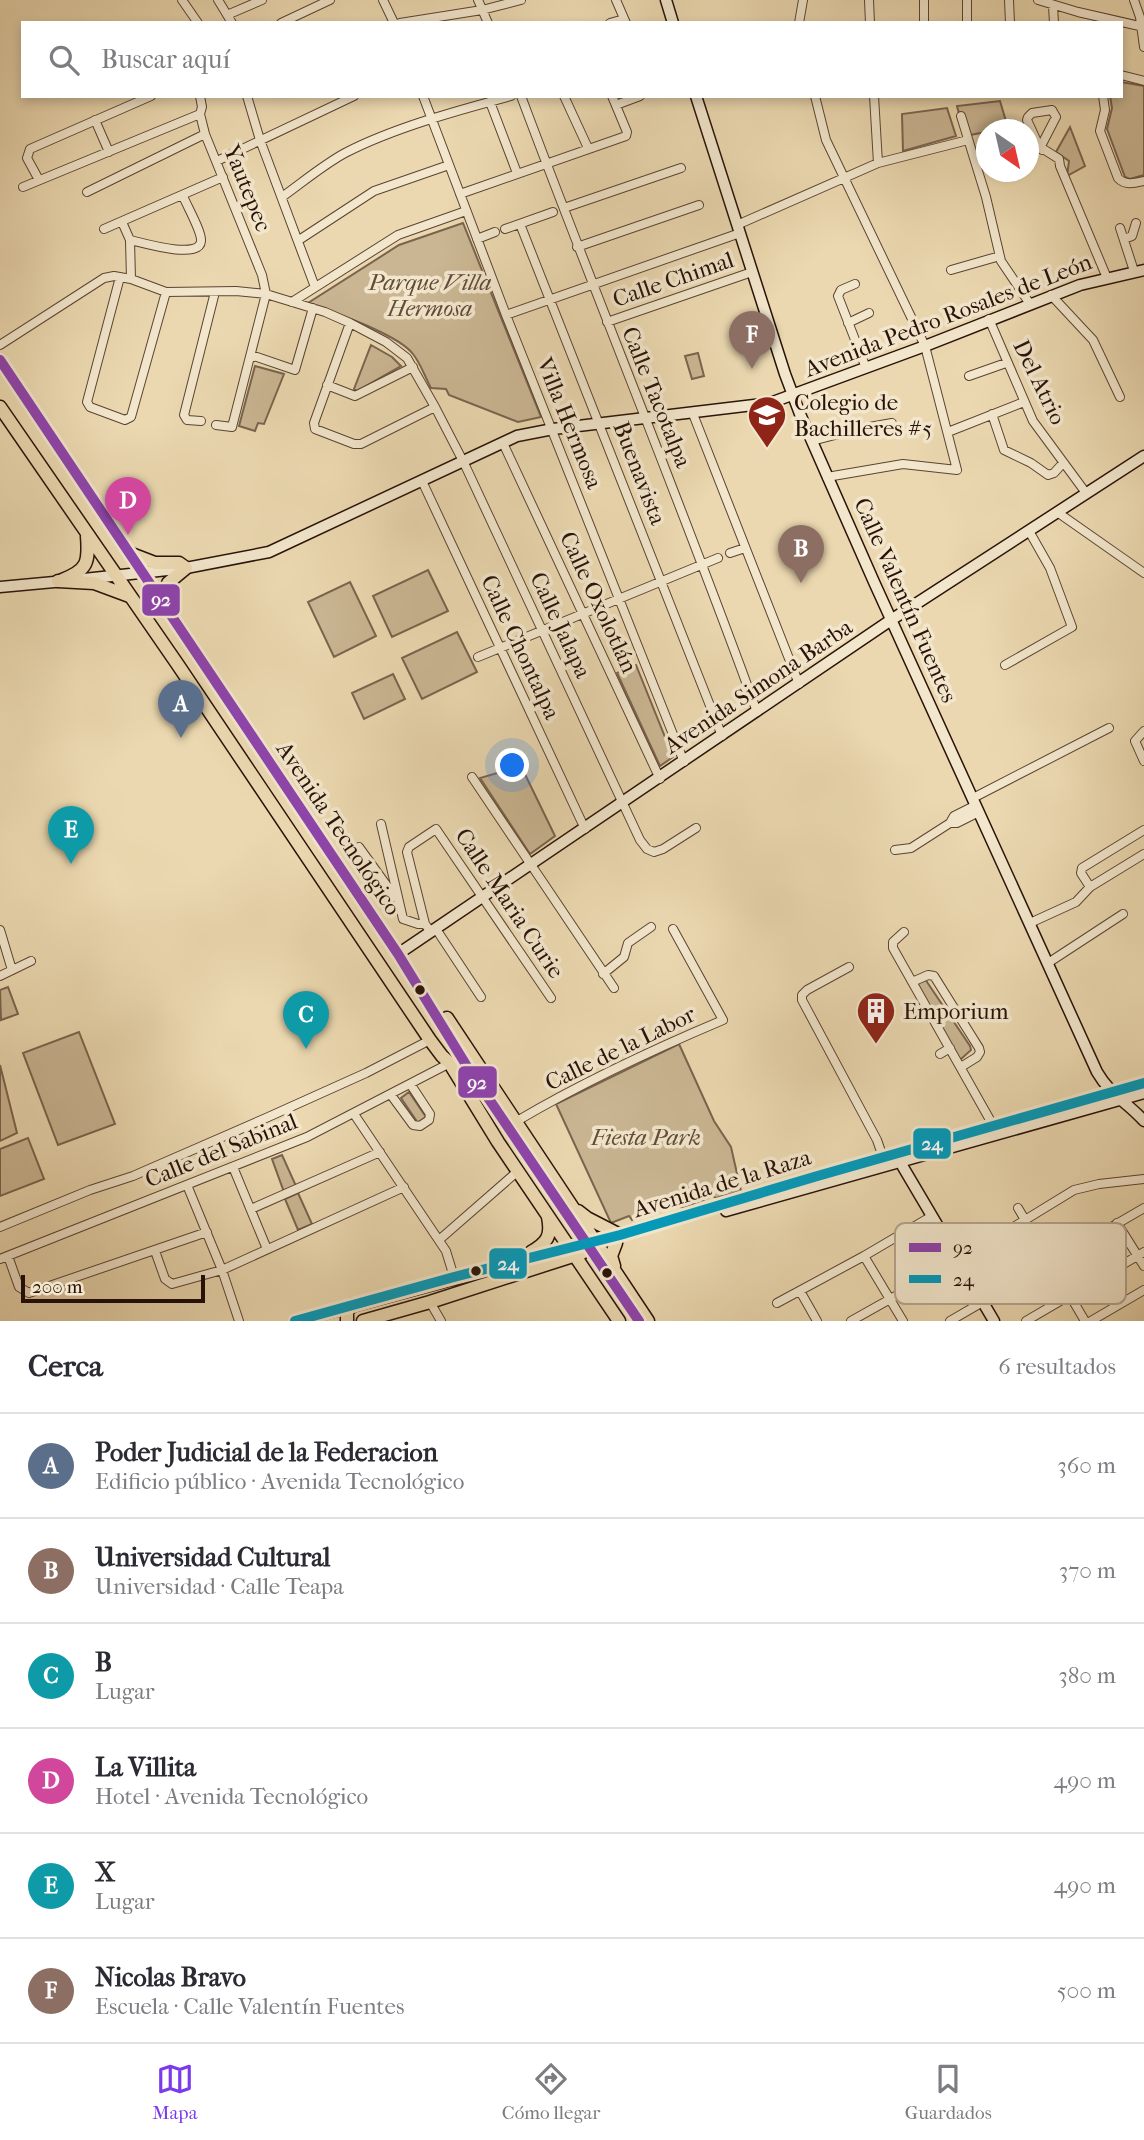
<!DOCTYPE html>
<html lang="es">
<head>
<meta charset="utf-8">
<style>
	:root { --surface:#fff; --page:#f2f2f3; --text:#2b2b33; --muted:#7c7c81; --line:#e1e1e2; --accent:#7c3aed }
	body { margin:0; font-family:"IM FELL French Canon",serif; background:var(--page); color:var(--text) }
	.compass { position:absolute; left:976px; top:119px; width:63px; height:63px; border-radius:50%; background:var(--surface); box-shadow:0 4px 10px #0003; rotate:146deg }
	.scale { position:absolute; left:21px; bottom:18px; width:184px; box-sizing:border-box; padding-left:7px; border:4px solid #291208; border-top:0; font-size:19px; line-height:24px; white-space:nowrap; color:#291208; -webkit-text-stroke:5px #f2e6cc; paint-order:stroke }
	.you { position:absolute; left:513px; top:766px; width:24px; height:24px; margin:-18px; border:5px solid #fff; border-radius:50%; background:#1a73e8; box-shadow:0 0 0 10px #1a73e833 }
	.badge { display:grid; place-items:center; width:46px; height:46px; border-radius:50%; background:var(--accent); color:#fff; font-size:23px; font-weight:700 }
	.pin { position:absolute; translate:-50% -58px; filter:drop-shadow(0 2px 4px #0008) }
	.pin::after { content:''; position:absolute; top:37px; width:24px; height:21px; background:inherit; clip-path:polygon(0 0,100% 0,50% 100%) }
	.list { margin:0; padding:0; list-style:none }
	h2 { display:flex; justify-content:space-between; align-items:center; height:91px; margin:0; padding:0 28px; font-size:30px }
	h2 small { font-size:23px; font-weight:400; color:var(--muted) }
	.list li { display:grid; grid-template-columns:46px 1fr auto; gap:21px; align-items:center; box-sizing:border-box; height:105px; padding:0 28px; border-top:2px solid var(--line) }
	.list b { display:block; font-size:26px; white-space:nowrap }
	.list p { margin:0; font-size:23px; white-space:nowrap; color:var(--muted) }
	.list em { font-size:23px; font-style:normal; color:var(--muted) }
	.icon { flex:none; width:38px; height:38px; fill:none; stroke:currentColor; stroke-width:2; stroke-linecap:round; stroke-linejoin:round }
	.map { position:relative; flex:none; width:1144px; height:1321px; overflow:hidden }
	.search { position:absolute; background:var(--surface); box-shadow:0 4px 10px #0003; left:21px; right:21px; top:21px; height:77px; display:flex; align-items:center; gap:18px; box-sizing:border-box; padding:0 24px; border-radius:0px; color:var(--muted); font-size:26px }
	.sheet { height:721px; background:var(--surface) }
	nav { display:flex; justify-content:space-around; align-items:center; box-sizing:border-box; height:98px; border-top:2px solid var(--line); background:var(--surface); font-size:19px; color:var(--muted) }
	nav a { display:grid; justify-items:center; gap:4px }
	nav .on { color:var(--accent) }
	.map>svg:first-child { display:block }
</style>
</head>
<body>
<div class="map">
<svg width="1144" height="1321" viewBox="0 0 1144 1321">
	<rect width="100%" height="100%" fill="#ebd8b0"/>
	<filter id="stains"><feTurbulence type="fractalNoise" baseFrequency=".00286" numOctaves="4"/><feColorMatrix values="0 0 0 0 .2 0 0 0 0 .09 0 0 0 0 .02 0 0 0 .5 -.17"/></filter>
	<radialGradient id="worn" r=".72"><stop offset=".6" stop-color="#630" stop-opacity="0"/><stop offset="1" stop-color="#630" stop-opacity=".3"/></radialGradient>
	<path fill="#cab693" stroke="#7a644e" stroke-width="2" d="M1121 82 1144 86V175L1130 179 1125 177 1107 129 1112 108 1110 96H1121Z
		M1000 101 1008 128 986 130V132L965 136 957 106Z
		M947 108 956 136 903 151 902 114Z
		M1070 127 1085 166 1067 176 1069 161 1056 152Z
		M463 223 541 417 518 422 449 395 446 389 431 388C425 377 421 364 413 354 398 334 332 312 308 303L399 245Z
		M371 345 392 357 401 366 357 391 354 389Z
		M698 353 704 376 692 379 685 356Z
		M255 366 284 374 264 424 258 423 255 431 239 426Z
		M428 570 448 611 392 637 373 596Z
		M350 582 376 636 334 657 308 602Z
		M457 632 477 672 422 699 402 658Z
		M636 665 673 757 660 766 617 673Z
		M393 674 405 699 364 719 352 693Z
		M521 766 555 836 530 854 480 778Z
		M925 979 970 1046 971 1050 960 1060 915 983Z
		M8 987 18 1014 1 1020 0 990Z
		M79 1032 115 1124 58 1145 23 1053Z
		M679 1044 714 1121 731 1147 741 1191 716 1198 713 1196 682 1208 675 1202 632 1220 629 1216 611 1223 556 1104Z
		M0 1065 17 1133 0 1141Z
		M409 1092 426 1117 418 1123 401 1098Z
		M28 1138 44 1179 0 1196V1149Z
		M282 1155 296 1186 284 1192 272 1159Z
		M298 1193 312 1224 298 1230 285 1199Z"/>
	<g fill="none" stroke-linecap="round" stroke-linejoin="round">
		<g stroke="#5a4432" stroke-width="10">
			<path id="street" d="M182 0 198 23
				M218 0 232 23
				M383 0 394 23
				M478 0 488 23
				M616 0 626 23
				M869 0 870 23
				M924 0V23
				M967 0V23
				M1009 0 1010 23
				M1038 0 1078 12 1144 27
				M1134 0 1140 17 1144 47
				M1053 6 1054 23
				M227 15 262 0
				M281 23 330 0
				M400 23 482 10 521 0
				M610 23 624 19
				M799 23 803 0
				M1121 75 1144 81
				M200 96 202 107 200 114 205 134 262 275 266 294 232 427 216 425
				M247 96 260 140 315 287
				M423 96 506 315 684 762
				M521 96C598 302 682 505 757 712
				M564 96 588 148
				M815 96 826 140 925 346 957 470 903 464 827 477
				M874 96 878 163
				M1103 96 1105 110 1100 131 1118 178C1125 186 1135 183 1144 181
				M490 102 517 173
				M616 105 640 96
				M961 116 986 197 1001 261 1030 304
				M95 120 109 152
				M1040 147 1059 159 1060 166 1107 278
				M1040 148 1056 117 1052 110 1032 113 1028 117 1027 120 1040 148 1042 150
				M217 161 354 96
				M39 180 27 158 30 149 151 96
				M23 187 200 114
				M87 192 205 134
				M460 194 626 136 627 132 612 96
				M282 197C303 182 323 165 345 153 393 128 459 110 511 96
				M564 208 681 168
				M122 222 130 240C143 243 200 260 201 241 202 232 187 206 183 196
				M520 224 722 736
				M737 225 878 163 968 140
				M1120 228 1134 271
				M104 229 223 177
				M505 229 553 212
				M477 239 495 232
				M1124 239 1132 236 1136 223
				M130 240 131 279
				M299 240 374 191 449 165
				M577 247 699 205
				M951 270 1000 256
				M120 277 87 402 90 407 125 420 131 417 166 292
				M855 284 841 290 838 296 866 368
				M1051 295 1093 340 1120 397
				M292 302 398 235 466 211
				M506 315 740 233
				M989 319 1033 421 1086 493
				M607 322 752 272
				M350 323 314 423 315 429 354 444H361L435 407
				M848 323 869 313
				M0 345 104 278 114 276 131 279 166 292 236 291 266 294 325 312 350 323 386 342 407 358 435 407 464 463 640 840 647 849 654 852 663 849 696 828
				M251 355 295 370 313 308
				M969 376 1006 363
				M327 385 355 396 413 367
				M693 414 799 684
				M992 414 1004 450 1031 463 1048 475 1054 473 1063 463
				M201 421 187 420 184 415 215 292
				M948 432 1024 402
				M812 441 858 429 892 423
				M503 443 660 779
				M422 481 585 829
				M1057 512 1144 573
				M730 553 745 548
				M478 657 718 558
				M1005 665 1072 627 1050 568 1029 531
				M1144 731 1135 741 1144 761
				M472 777 614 988
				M973 798 1109 728
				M950 823H957L979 812
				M381 824 403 919 418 924H425
				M359 847 395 897
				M895 850 911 848 950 823 954 816 976 805
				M1090 887 1081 873 1082 868 1144 830
				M1030 923 1076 902 1090 887 1144 854
				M436 929 481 997
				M0 930 12 970
				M431 932 425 924 407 852 409 847 436 829 551 998
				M904 932 893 942V948L994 1127
				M1048 963 1123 914
				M849 967 807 990 802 995V1000L877 1140 885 1163
				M603 974 624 957 628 943 651 927
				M0 976 31 961
				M912 982 928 975 934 976 979 1048 980 1052 977 1057 961 1067
				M940 1054 950 1048
				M391 1095 413 1125 420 1126 429 1120 430 1114 411 1085
				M354 1114 446 1251 454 1277
				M517 1121C583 1082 652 1050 723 1020L673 929
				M233 1167 267 1249
				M187 1185 222 1270 239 1321
				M1018 1208 1085 1321
				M251 1209 380 1152
				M1117 1223 1144 1266
				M0 1227 90 1190 133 1176 266 1118 366 1073 430 1040
				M439 1240 518 1171
				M155 1251 165 1279 172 1284 222 1270 404 1187
				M8 1256 19 1287 29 1293 207 1232
				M864 1256 903 1321
				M0 1259 307 1137 450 1063
				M800 1291 817 1321
				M430 1302 441 1321
				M777 1303 864 1256 932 1216
				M851 1321 958 1261 1074 1190 1099 1184 1144 1179
				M950 1321 1144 1208
				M1026 1321 1144 1252
				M1091 1321 1144 1290"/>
		</g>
		<g stroke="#291208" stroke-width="13">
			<path id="secondary" d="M666 0 673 23
				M696 96 785 374 800 414 874 582 1097 1072C1111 1096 1126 1101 1144 1121
				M84 579 186 568 269 552 517 436 553 429 770 403 925 346 1080 285 1144 270
				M0 587 65 581
				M398 954 891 620 1144 456
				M900 1157 903 1167 994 1321
				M726 1211 1144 1093
				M595 1241 1144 1083"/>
		</g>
		<g stroke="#291208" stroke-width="15">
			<path id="primary" d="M0 360 398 954 468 1068
				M0 407 178 665 430 1040 442 1056 461 1073
				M129 553 155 563H179L186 568
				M62 580C88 570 89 562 87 536
				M58 581 94 583 129 596
				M165 605 168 583 186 568
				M447 1018 648 1321
				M452 1067 498 1142 619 1321
				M578 1211 587 1218 620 1235
				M531 1252C547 1243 552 1236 548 1217
				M614 1266 611 1256 616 1243
				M295 1321 594 1241
				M347 1321V1312L352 1305
				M363 1321 430 1302 582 1253"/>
		</g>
		<use href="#street" stroke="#f2e6cc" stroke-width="8"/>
		<use href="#secondary" stroke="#f2e6cc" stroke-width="10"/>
		<use href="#primary" stroke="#ebd8b0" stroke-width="12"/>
		<g stroke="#291208" stroke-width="15" stroke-linecap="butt">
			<path id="primary-bridge" d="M468 1068 639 1321"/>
		</g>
		<use href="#primary-bridge" stroke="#ebd8b0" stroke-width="12"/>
		<g stroke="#f2e6cc" stroke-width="16">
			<path id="bus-1" d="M0 360 398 954 468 1068 639 1321"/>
		</g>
		<g stroke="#f2e6cc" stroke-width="16">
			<path id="bus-2" d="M295 1321 454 1277 620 1235 814 1177 1144 1083"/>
		</g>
		<use href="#bus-1" stroke="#8e44ad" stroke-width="10"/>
		<use href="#bus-2" stroke="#049aba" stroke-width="10"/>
	</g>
	<defs>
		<g id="school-pin" transform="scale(2.0125)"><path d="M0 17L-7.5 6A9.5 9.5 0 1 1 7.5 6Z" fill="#8f2418" stroke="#f2e6cc"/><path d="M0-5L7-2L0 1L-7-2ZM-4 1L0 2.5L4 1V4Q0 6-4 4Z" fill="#fff"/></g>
		<g id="building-pin" transform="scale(2.0125)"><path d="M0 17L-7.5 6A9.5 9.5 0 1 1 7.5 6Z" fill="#8f2418" stroke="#f2e6cc"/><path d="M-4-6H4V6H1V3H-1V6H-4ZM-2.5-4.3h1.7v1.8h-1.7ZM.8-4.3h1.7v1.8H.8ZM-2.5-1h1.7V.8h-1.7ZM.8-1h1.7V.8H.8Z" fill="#fff"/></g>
	</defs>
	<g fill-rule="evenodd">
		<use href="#school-pin" x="767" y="415"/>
		<use href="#building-pin" x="876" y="1011"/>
	</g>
	<g fill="#291208" stroke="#f2e6cc" stroke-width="2.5">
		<circle cx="420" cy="990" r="6"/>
		<circle cx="476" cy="1271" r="6"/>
		<circle cx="607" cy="1273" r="6"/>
	</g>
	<g text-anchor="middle" stroke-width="7" stroke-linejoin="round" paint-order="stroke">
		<g font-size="23" fill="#291208" stroke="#f2e6cc">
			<text transform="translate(248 188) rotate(68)" y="8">Yautepec</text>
			<text transform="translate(673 279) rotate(-19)" y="8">Calle Chimal</text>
			<text transform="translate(948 315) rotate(-21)" y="8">Avenida Pedro Rosales de León</text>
			<text transform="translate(1040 382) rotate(64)" y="8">Del Atrio</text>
			<text transform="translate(657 397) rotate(68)" y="8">Calle Tacotalpa</text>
			<text transform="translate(570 423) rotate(68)" y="8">Villa Hermosa</text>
			<text transform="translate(640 473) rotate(69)" y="8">Buenavista</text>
			<text transform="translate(906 600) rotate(66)" y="8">Calle Valentín Fuentes</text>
			<text transform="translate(599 602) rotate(65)" y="8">Calle Oxolotlán</text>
			<text transform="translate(561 625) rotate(65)" y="8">Calle Jalapa</text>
			<text transform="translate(521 647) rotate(65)" y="8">Calle Chontalpa</text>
			<text transform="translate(758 686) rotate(-34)" y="8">Avenida Simona Barba</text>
			<text transform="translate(339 828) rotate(56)" y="8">Avenida Tecnológico</text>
			<text transform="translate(510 903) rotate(56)" y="8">Calle Maria Curie</text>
			<text transform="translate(620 1048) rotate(-26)" y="8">Calle de la Labor</text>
			<text transform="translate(221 1150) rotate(-22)" y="8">Calle del Sabinal</text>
			<text transform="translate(722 1183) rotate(-17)" y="8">Avenida de la Raza</text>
		</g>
		<g font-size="23" font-style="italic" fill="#614b39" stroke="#f2e6cc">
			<text x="430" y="290">Parque Villa<tspan x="430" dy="26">Hermosa</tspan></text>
			<text x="646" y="1145">Fiesta Park</text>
		</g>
		<g font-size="23" fill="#291208" stroke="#f2e6cc" text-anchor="start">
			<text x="794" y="410">Colegio de<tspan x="794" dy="26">Bachilleres #5</tspan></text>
			<text x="903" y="1019">Emporium</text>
		</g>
	</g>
	<rect x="895" y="1223" width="231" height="81" rx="10" fill="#f2e6cc" stroke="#b6a691" stroke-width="2"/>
	<rect x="909" y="1243" width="32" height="9" fill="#8e44ad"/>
	<rect x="909" y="1275" width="32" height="8" fill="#049aba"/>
	<g font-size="19" fill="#291208">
		<text x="953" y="1254">92</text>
		<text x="953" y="1286">24</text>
	</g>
	<g stroke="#f2e6cc" stroke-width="2.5">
		<rect x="141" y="583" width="40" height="34" rx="7" fill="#8e44ad"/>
		<rect x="457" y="1065" width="41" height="34" rx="7" fill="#8e44ad"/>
		<rect x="912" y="1127" width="40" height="33" rx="7" fill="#049aba"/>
		<rect x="488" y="1247" width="40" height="33" rx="7" fill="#049aba"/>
	</g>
	<g font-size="19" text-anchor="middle" font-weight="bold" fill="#fff">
		<text x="161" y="606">92</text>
		<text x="477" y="1089">92</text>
		<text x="932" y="1150">24</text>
		<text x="508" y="1270">24</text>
	</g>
	<rect width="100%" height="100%" filter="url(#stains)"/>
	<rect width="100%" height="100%" fill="url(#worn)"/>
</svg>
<svg class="compass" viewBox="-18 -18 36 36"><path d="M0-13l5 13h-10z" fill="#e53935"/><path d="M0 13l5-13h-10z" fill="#7c7c81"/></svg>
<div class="scale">200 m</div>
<div class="you"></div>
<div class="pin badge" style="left:181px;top:738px;background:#5c6f8a">A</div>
<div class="pin badge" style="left:801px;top:583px;background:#8d6e63">B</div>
<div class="pin badge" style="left:306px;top:1049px;background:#0f9aa8">C</div>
<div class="pin badge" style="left:128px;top:535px;background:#d1479c">D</div>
<div class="pin badge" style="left:71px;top:864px;background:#0f9aa8">E</div>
<div class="pin badge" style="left:752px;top:369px;background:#8d6e63">F</div>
<div class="search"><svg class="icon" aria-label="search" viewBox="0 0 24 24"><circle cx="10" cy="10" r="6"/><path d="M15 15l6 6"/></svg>Buscar aquí</div>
</div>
<section class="sheet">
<h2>Cerca<small>6 resultados</small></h2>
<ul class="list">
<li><span class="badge" style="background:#5c6f8a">A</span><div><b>Poder Judicial de la Federacion</b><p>Edificio público · Avenida Tecnológico</p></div><em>360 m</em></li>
<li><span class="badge" style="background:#8d6e63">B</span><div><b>Universidad Cultural</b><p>Universidad · Calle Teapa</p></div><em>370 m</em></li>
<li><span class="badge" style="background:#0f9aa8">C</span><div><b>B</b><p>Lugar</p></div><em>380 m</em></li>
<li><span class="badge" style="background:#d1479c">D</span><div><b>La Villita</b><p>Hotel · Avenida Tecnológico</p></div><em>490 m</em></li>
<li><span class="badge" style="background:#0f9aa8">E</span><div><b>X</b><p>Lugar</p></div><em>490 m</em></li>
<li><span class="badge" style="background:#8d6e63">F</span><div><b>Nicolas Bravo</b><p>Escuela · Calle Valentín Fuentes</p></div><em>500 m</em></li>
</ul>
</section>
<nav>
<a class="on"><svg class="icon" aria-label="map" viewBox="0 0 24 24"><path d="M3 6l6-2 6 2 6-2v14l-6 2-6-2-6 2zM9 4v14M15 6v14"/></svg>Mapa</a>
<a><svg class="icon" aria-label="directions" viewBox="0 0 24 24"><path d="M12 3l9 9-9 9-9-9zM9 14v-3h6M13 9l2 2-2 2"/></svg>Cómo llegar</a>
<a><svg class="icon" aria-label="saved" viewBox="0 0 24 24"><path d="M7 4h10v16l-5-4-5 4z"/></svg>Guardados</a>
</nav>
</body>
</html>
